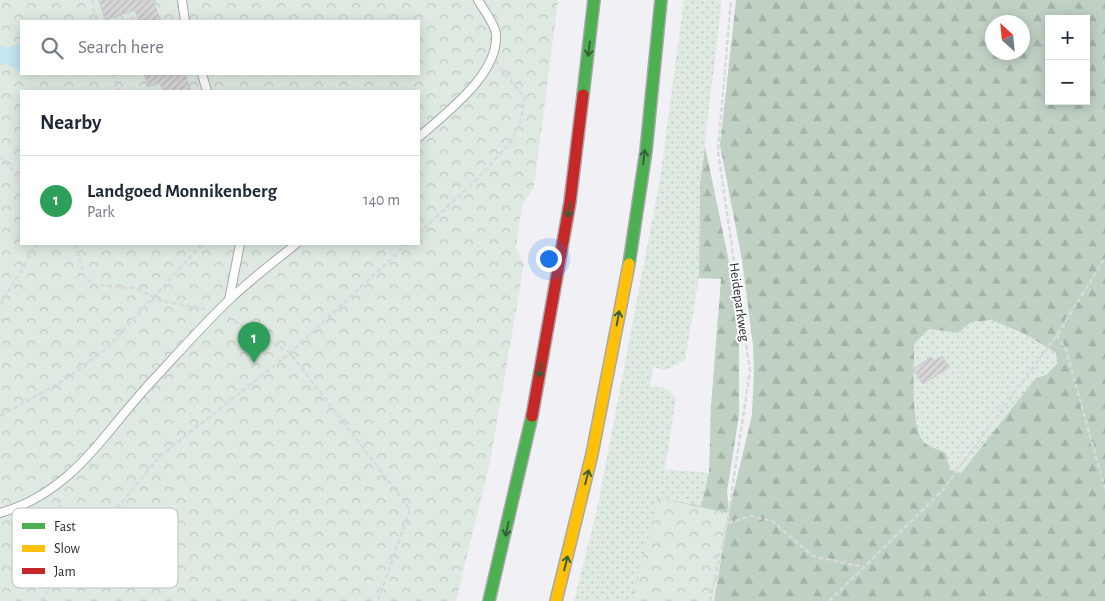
<!DOCTYPE html>
<html lang="en">
<head>
<meta charset="utf-8">
<style>
	:root { --surface:#fff; --page:#f2f2f3; --text:#1f2937; --muted:#747a83; --line:#e0e1e3; --accent:#111827 }
	body { margin:0; font-family:"Alegreya Sans",sans-serif; background:var(--page); color:var(--text) }
	.controls { position:absolute; right:15px; top:15px; display:grid; overflow:hidden; border-radius:0px; box-shadow:0 2px 12px #0003 }
	.controls button { width:45px; height:45px; display:grid; place-items:center; padding:0; border:0; border-bottom:1px solid var(--line); background:var(--surface); color:var(--text); font:25px sans-serif }
	.compass { position:absolute; left:985px; top:15px; width:45px; height:45px; border-radius:50%; background:var(--surface); box-shadow:0 2px 12px #0003; rotate:333deg }
	.you { position:absolute; left:548px; top:258px; width:18px; height:18px; margin:-12px; border:4px solid #fff; border-radius:50%; background:#1a73e8; box-shadow:0 0 0 8px #1a73e833 }
	.badge { display:grid; place-items:center; width:32px; height:32px; border-radius:50%; background:var(--accent); color:#fff; font-size:16px; font-weight:700 }
	.pin { position:absolute; translate:-50% -41px; filter:drop-shadow(0 1px 2px #0008) }
	.pin::after { content:''; position:absolute; top:26px; width:18px; height:15px; background:inherit; clip-path:polygon(0 0,100% 0,50% 100%) }
	.list { margin:0; padding:0; list-style:none }
	h2 { display:flex; justify-content:space-between; align-items:center; height:65px; margin:0; padding:0 20px; font-size:21px }
	h2 small { font-size:16px; font-weight:400; color:var(--muted) }
	.list li { display:grid; grid-template-columns:32px 1fr auto; gap:15px; align-items:center; box-sizing:border-box; height:90px; padding:0 20px; border-top:1px solid var(--line) }
	.list b { display:block; font-size:19px; white-space:nowrap }
	.list p { margin:0; font-size:16px; white-space:nowrap; color:var(--muted) }
	.list em { font-size:16px; font-style:normal; color:var(--muted) }
	.icon { flex:none; width:28px; height:28px; fill:none; stroke:currentColor; stroke-width:2; stroke-linecap:round; stroke-linejoin:round }
	.map { position:relative; flex:none; width:1105px; height:601px; overflow:hidden }
	.search { position:absolute; background:var(--surface); box-shadow:0 2px 12px #0003; left:20px; top:20px; width:400px; height:55px; display:flex; align-items:center; gap:12px; box-sizing:border-box; padding:0 18px; border-radius:0px; color:var(--muted); font-size:19px }
	.panel { position:absolute; background:var(--surface); box-shadow:0 2px 12px #0003; left:20px; top:90px; width:400px; height:155px; border-radius:0px }
	.map>svg:first-child { display:block }
</style>
</head>
<body>
<div class="map">
<svg width="1105" height="601" viewBox="0 0 1105 601">
	<defs>
		<pattern id="grass-dots" width="8" height="8" patternUnits="userSpaceOnUse" patternTransform="scale(1.25)"><rect width="8" height="8" fill="#deeae1"/><path d="M2 2h.1M6 6h.1" fill="none" stroke="#bfc9c1" stroke-width="1.8" stroke-linecap="round"/></pattern>
		<pattern id="forest-firs" width="22" height="20" patternUnits="userSpaceOnUse" patternTransform="scale(1.25)"><rect width="22" height="20" fill="#c0d1c4"/><path d="M5 1l3.5 6h-7zM16 11l3.5 6h-7z" fill="#a5b4a9"/></pattern>
		<pattern id="park-crowns" width="20" height="18" patternUnits="userSpaceOnUse" patternTransform="scale(1.25)"><rect width="20" height="18" fill="#deeae1"/><path d="M2 6a3 3 0 1 1 6 0M12 15a3 3 0 1 1 6 0" fill="none" stroke="#bfc9c1"/></pattern>
		<pattern id="building-hatch" width="6" height="6" patternUnits="userSpaceOnUse" patternTransform="scale(1.25)"><rect width="6" height="6" fill="#d7d7da"/><path d="M-1 1l2-2M0 6l6-6M5 7l2-2" fill="none" stroke="#b9b9bb"/></pattern>
	</defs>
	<rect width="100%" height="100%" fill="#f0f0f5"/>
	<path fill="url(#grass-dots)" d="M684 0H721V8L700 183 699 278 685 360 665 370 653 367 650 386 662 388V386L676 397 665 469 709 473 701 507 658 498 632 601H574L598 505 660 179Z
		M991 320 1025 334 1056 353 1057 365 961 473 949 470 946 453C940 450 930 447 925 443 909 428 915 366 914 344L929 329 958 333 971 322Z"/>
	<path fill="url(#forest-firs)" fill-rule="evenodd" d="M736 0H1105V601H714L726 524 632 601 658 498 701 506 709 473 711 406 721 279 699 278 700 183 705 146 729 262 739 346V415L727 492 729 511 752 415 754 371 753 345 742 260 720 145ZM1049 19H1086V101H1049ZM992 22H1022V52H992ZM991 320 1025 334 1056 353 1057 364 1046 375 1036 378 961 473 950 470 946 453C940 450 930 447 925 443 909 428 915 366 914 344L929 329 958 333 971 322Z"/>
	<path fill="url(#park-crowns)" fill-rule="evenodd" d="M0 0H558L534 187 522 206 516 248 524 264 490 462 456 601H0ZM21 21H419V74H21ZM21 91H419V244H21Z
		M658 498 729 513 714 601H632Z"/>
	<path fill="#c4e5f1" d="M21 42V72L6 64 0 65V46L7 48Z"/>
	<path fill="url(#building-hatch)" stroke="#ceced2" d="M99 0H157L154 3 161 21H139L135 10 105 20Z
		M144 74H185L191 91H163L160 83 149 87Z
		M942 356 950 367 923 384 913 369 931 357 934 361Z"/>
	<g fill="none" stroke-linecap="round" stroke-linejoin="round">
		<g stroke="#a8a8ac" stroke-width="10">
			<path id="lane" d="M182 0 185 21
				M202 74 207 91
				M419 137C446 113 499 74 496 34 495 24 483 9 478 0
				M229 300 240 244
				M0 513C75 492 104 431 155 378 179 352 203 325 229 300 250 280 274 262 296 244"/>
		</g>
		<g stroke="#a8a8ac" stroke-width="14">
			<path id="fast" d="M583 95 594 0
				M629 264 646 151 661 0
				M489 601 532 416"/>
		</g>
		<g stroke="#a8a8ac" stroke-width="14">
			<path id="slow" d="M556 601 592 454 629 264"/>
		</g>
		<g stroke="#a8a8ac" stroke-width="14">
			<path id="jam" d="M532 416 570 202 583 95"/>
		</g>
		<path stroke="#d9d9db" stroke-width="2.5" stroke-dasharray="5 2.5" stroke-linecap="butt" d="M93 0V9L96 21
			M123 21 137 17
			M113 74 119 91
			M0 156 21 180
			M419 233 475 181 510 143 520 123 525 98 500 67
			M75 244 85 278 95 285 136 288 162 301 205 309
			M0 305 37 244
			M228 317 290 353 410 509 378 601
			M1057 335 1066 350 1105 489
			M0 416 66 379 106 349 202 244
			M56 498 81 545
			M728 523 750 516 772 521 813 556 863 567
			M41 601 81 545 105 522 160 456 290 353 407 244
			M710 601 727 523 750 371 718 151 731 0
			M829 601 942 491 1057 335 1105 258"/>
		<use href="#lane" stroke="#fdfdfe" stroke-width="8"/>
		<use href="#fast" stroke="#4caf50" stroke-width="11"/>
		<use href="#slow" stroke="#ffc107" stroke-width="11"/>
		<use href="#jam" stroke="#c62828" stroke-width="11"/>
	</g>
	<defs><path id="oneway-shaft" d="M-6 0H5M1.5-3L5.5 0L1.5 3" fill="none" stroke-width="1.6" stroke-linecap="round" stroke-linejoin="round" transform="scale(1.25)"/></defs>
	<g stroke="#385f3b">
		<use href="#oneway-shaft" transform="translate(589 49) rotate(97)"/>
		<use href="#oneway-shaft" transform="translate(644 157) rotate(-83)"/>
		<use href="#oneway-shaft" transform="translate(569 210) rotate(100)"/>
		<use href="#oneway-shaft" transform="translate(618 318) rotate(-80)"/>
		<use href="#oneway-shaft" transform="translate(540 370) rotate(100)"/>
		<use href="#oneway-shaft" transform="translate(587 477) rotate(-76)"/>
		<use href="#oneway-shaft" transform="translate(507 529) rotate(102)"/>
		<use href="#oneway-shaft" transform="translate(566 563) rotate(-76)"/>
	</g>
	<g text-anchor="middle" stroke-width="4" stroke-linejoin="round" paint-order="stroke">
		<g font-size="14" fill="#2a2a2d" stroke="#fff">
			<text transform="translate(740 302) rotate(82)" y="5">Heideparkweg</text>
		</g>
	</g>
	<rect x="12" y="508" width="166" height="80" rx="8" fill="#fff" stroke="#bfbfc0" stroke-width="1"/>
	<rect x="22" y="523" width="23" height="6" fill="#4caf50"/>
	<rect x="22" y="545" width="23" height="7" fill="#ffc107"/>
	<rect x="22" y="568" width="23" height="6" fill="#c62828"/>
	<g font-size="14" fill="#2a2a2d">
		<text x="54" y="531">Fast</text>
		<text x="54" y="553">Slow</text>
		<text x="54" y="576">Jam</text>
	</g>
</svg>
<div class="controls">
<button>+</button>
<button>−</button>
</div>
<svg class="compass" viewBox="-18 -18 36 36"><path d="M0-13l5 13h-10z" fill="#e53935"/><path d="M0 13l5-13h-10z" fill="#747a83"/></svg>
<div class="you"></div>
<div class="pin badge" style="left:254px;top:363px;background:#2e9e5b">1</div>
<div class="search"><svg class="icon" aria-label="search" viewBox="0 0 24 24"><circle cx="10" cy="10" r="6"/><path d="M15 15l6 6"/></svg>Search here</div>
<section class="panel">
<h2>Nearby<small></small></h2>
<ul class="list">
<li><span class="badge" style="background:#2e9e5b">1</span><div><b>Landgoed Monnikenberg</b><p>Park</p></div><em>140 m</em></li>
</ul>
</section>
</div>
</body>
</html>
